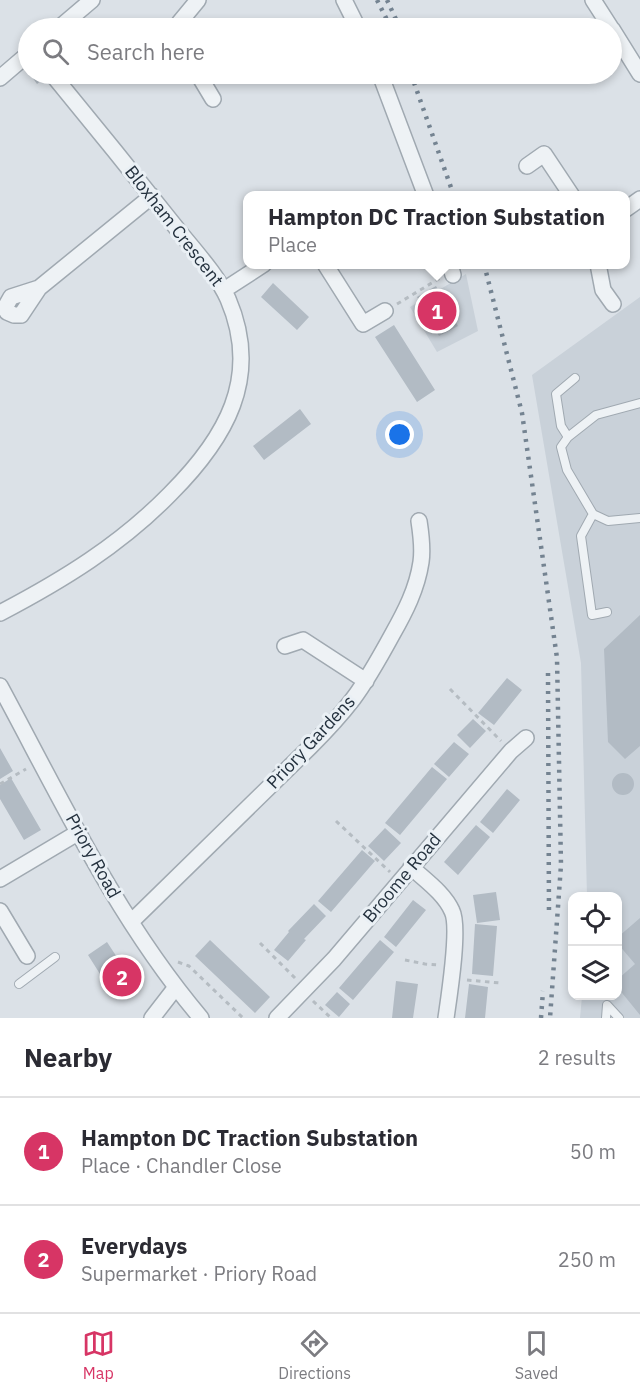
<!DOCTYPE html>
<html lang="en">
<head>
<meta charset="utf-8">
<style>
	:root { --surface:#fff; --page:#f2f2f3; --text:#2b2b33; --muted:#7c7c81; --line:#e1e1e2; --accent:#d73565 }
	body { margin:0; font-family:"IBM Plex Sans",sans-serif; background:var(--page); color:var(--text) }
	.controls { position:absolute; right:18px; bottom:18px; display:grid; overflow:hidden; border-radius:12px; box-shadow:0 3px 9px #0003 }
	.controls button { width:54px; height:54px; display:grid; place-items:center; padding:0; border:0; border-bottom:2px solid var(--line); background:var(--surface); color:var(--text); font:30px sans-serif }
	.you { position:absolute; left:400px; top:435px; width:21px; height:21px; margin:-15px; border:4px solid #fff; border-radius:50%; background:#1a73e8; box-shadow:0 0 0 9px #1a73e833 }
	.badge { display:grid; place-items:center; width:39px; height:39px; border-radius:50%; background:var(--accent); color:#fff; font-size:20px; font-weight:700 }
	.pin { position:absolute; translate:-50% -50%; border:3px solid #fff; box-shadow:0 2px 6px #0006 }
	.popup { position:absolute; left:243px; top:191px; width:387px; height:78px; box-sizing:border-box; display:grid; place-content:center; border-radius:12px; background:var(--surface); filter:drop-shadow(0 2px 4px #0005); font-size:20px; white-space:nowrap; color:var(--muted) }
	.popup b { font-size:22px; color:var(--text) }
	.popup::after { content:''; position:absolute; left:50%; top:100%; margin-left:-12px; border:12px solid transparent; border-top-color:var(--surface) }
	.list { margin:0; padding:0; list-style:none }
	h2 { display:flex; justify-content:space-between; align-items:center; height:78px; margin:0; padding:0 24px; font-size:26px }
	h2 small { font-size:20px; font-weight:400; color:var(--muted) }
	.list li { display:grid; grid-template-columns:39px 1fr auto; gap:18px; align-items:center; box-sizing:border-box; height:108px; padding:0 24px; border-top:2px solid var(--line) }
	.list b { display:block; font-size:22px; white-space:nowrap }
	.list p { margin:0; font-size:20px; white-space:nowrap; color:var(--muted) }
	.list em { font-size:20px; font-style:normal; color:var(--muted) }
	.icon { flex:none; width:33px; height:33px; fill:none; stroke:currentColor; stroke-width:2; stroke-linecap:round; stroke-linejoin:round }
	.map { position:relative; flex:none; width:640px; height:1018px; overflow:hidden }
	.search { position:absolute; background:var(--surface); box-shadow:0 3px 9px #0003; left:18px; right:18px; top:18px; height:66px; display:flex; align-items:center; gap:15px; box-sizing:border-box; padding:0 21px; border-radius:33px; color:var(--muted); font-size:22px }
	.sheet { height:294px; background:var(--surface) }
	nav { display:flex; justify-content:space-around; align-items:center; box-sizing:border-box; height:84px; border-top:2px solid var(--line); background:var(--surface); font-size:16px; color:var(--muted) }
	nav a { display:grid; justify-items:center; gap:3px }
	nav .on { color:var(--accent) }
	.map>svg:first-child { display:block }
</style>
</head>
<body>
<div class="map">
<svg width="640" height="1018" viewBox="0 0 640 1018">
	<rect width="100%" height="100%" fill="#dbe1e7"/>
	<path fill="#c9d1d9" d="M466 274 478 331 437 352 410 307Z
		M640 297V1018H580L582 996H618V896H587L581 663 532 375Z"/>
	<path fill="#b2bbc4" d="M30 74H38L43 79 37 84Z
		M273 283 309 317 297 330 261 297Z
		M436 286 458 326 439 336 417 297Z
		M394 325 435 390 417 402 375 337Z
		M300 409 311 424 264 460 253 446Z
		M640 615V746L625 759 608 742 604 649Z
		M507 678 522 690 494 725 478 713Z
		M473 719 486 731 470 748 457 735Z
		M454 742 469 754 449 777 434 764Z
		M0 748 13 771 0 779Z
		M432 767 447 779 400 835 385 823Z
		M612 784a11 11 0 1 1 22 0a11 11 0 1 1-22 0Z
		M11 778 41 830 24 840 0 799V785Z
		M507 789 520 800 493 833 480 822Z
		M476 825 490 837 458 875 444 862Z
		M385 828 401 843 384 861 368 846Z
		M362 850 375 861 331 912 318 901Z
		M496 892 500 920 477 923 473 895Z
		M413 900 426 910 396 947 384 937Z
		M314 904 326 916 304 939 306 940 288 961 274 950 289 932 288 931Z
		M640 918V1015L618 988V979L635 964 618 944V937Z
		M475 924 497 926 493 976 472 974Z
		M210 940 270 997 255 1013 195 956Z
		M380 940 394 952 353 1000 339 988Z
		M107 942 132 980 112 993 88 955Z
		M396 981 418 984 413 1018H392Z
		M469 984 488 987 485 1018H465Z
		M337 992 350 1004 339 1017 325 1005Z"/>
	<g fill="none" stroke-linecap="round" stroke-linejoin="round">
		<g stroke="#a0a9b1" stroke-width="10">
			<path id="lane" d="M640 403 596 415 568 437 561 447 567 470 593 514 608 521 640 518
				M568 437 561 426 556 394 575 378
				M593 514 581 536 592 615 607 612
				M19 984 55 957
				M606 1018 607 1005 619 1018"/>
		</g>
		<g stroke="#a0a9b1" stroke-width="18">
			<path id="street" d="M344 0 358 28
				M593 0 611 28
				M59 28 92 0
				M180 28 179 23 198 0
				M612 29 640 74
				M198 74 213 99
				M380 74 426 196
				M0 78 28 54
				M527 166 544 154 572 196
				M626 209 640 199
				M325 264 363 324 385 311
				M450 264 453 275
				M598 264 603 290 613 304
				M39 288 152 196
				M39 288 21 315H14L7 312 6 306 11 297Z
				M224 290 264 264
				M0 613C63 580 120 545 170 494 225 439 262 378 228 299 218 276 194 250 178 230 136 177 94 125 52 74
				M285 646 303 640 366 681
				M0 686C61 799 117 919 201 1018
				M411 867C425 880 444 893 452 911 460 927 449 997 446 1018
				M0 879 79 832
				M0 911 27 956
				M131 922 310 747C325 732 340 716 353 699 368 679 380 657 392 635 405 612 417 589 421 562 423 549 421 534 419 521
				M152 1018 176 987
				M277 1018 334 959 511 751 526 738"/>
		</g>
		<path stroke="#b5bcc2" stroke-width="3" stroke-dasharray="4.5 4.5" stroke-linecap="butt" d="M397 304 440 278
			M450 689 501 741
			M0 784 26 769
			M336 821 390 872
			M260 943 296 979
			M405 960 425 964 438 965
			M178 962 189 966 243 1018
			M467 980 500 983
			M313 1001 331 1018"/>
		<use href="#lane" stroke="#eef2f5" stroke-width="8"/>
		<use href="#street" stroke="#eef2f5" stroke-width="15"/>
		<path stroke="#748391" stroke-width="4.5" stroke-dasharray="3 6" stroke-linecap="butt" d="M377 0 391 28
			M387 0 400 28
			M411 74 454 196
			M484 264 522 413 557 658 561 865 550 1018
			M548 673 549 916
			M541 1018 543 991"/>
	</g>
	<g text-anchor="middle" stroke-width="6" stroke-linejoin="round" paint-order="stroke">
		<g font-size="18" fill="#24313e" stroke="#eaf0f5">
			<text transform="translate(174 226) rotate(52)" y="6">Bloxham Crescent</text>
			<text transform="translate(311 742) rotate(-47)" y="6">Priory Gardens</text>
			<text transform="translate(93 856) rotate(61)" y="6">Priory Road</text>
			<text transform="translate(402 878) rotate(-50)" y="6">Broome Road</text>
		</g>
	</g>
</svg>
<div class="controls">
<button><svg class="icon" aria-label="locate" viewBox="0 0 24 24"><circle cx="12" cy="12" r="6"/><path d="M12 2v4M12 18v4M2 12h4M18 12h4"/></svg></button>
<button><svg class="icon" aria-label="layers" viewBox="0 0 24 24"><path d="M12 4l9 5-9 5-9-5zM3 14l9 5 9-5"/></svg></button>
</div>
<div class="you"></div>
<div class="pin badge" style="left:437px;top:311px">1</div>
<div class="popup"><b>Hampton DC Traction Substation</b>Place</div>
<div class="pin badge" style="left:122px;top:977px">2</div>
<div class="search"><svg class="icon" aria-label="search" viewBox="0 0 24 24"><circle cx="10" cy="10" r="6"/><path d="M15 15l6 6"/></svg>Search here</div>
</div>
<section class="sheet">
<h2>Nearby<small>2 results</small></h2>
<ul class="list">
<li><span class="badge">1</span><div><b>Hampton DC Traction Substation</b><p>Place · Chandler Close</p></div><em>50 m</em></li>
<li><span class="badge">2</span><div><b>Everydays</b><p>Supermarket · Priory Road</p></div><em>250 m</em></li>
</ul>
</section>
<nav>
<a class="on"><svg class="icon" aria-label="map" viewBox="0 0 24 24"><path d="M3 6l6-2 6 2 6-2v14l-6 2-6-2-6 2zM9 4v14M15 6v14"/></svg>Map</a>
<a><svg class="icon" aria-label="directions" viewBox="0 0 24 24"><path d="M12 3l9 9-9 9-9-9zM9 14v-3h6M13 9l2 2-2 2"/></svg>Directions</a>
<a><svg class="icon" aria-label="saved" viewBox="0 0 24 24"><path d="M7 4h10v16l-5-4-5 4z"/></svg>Saved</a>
</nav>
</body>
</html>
